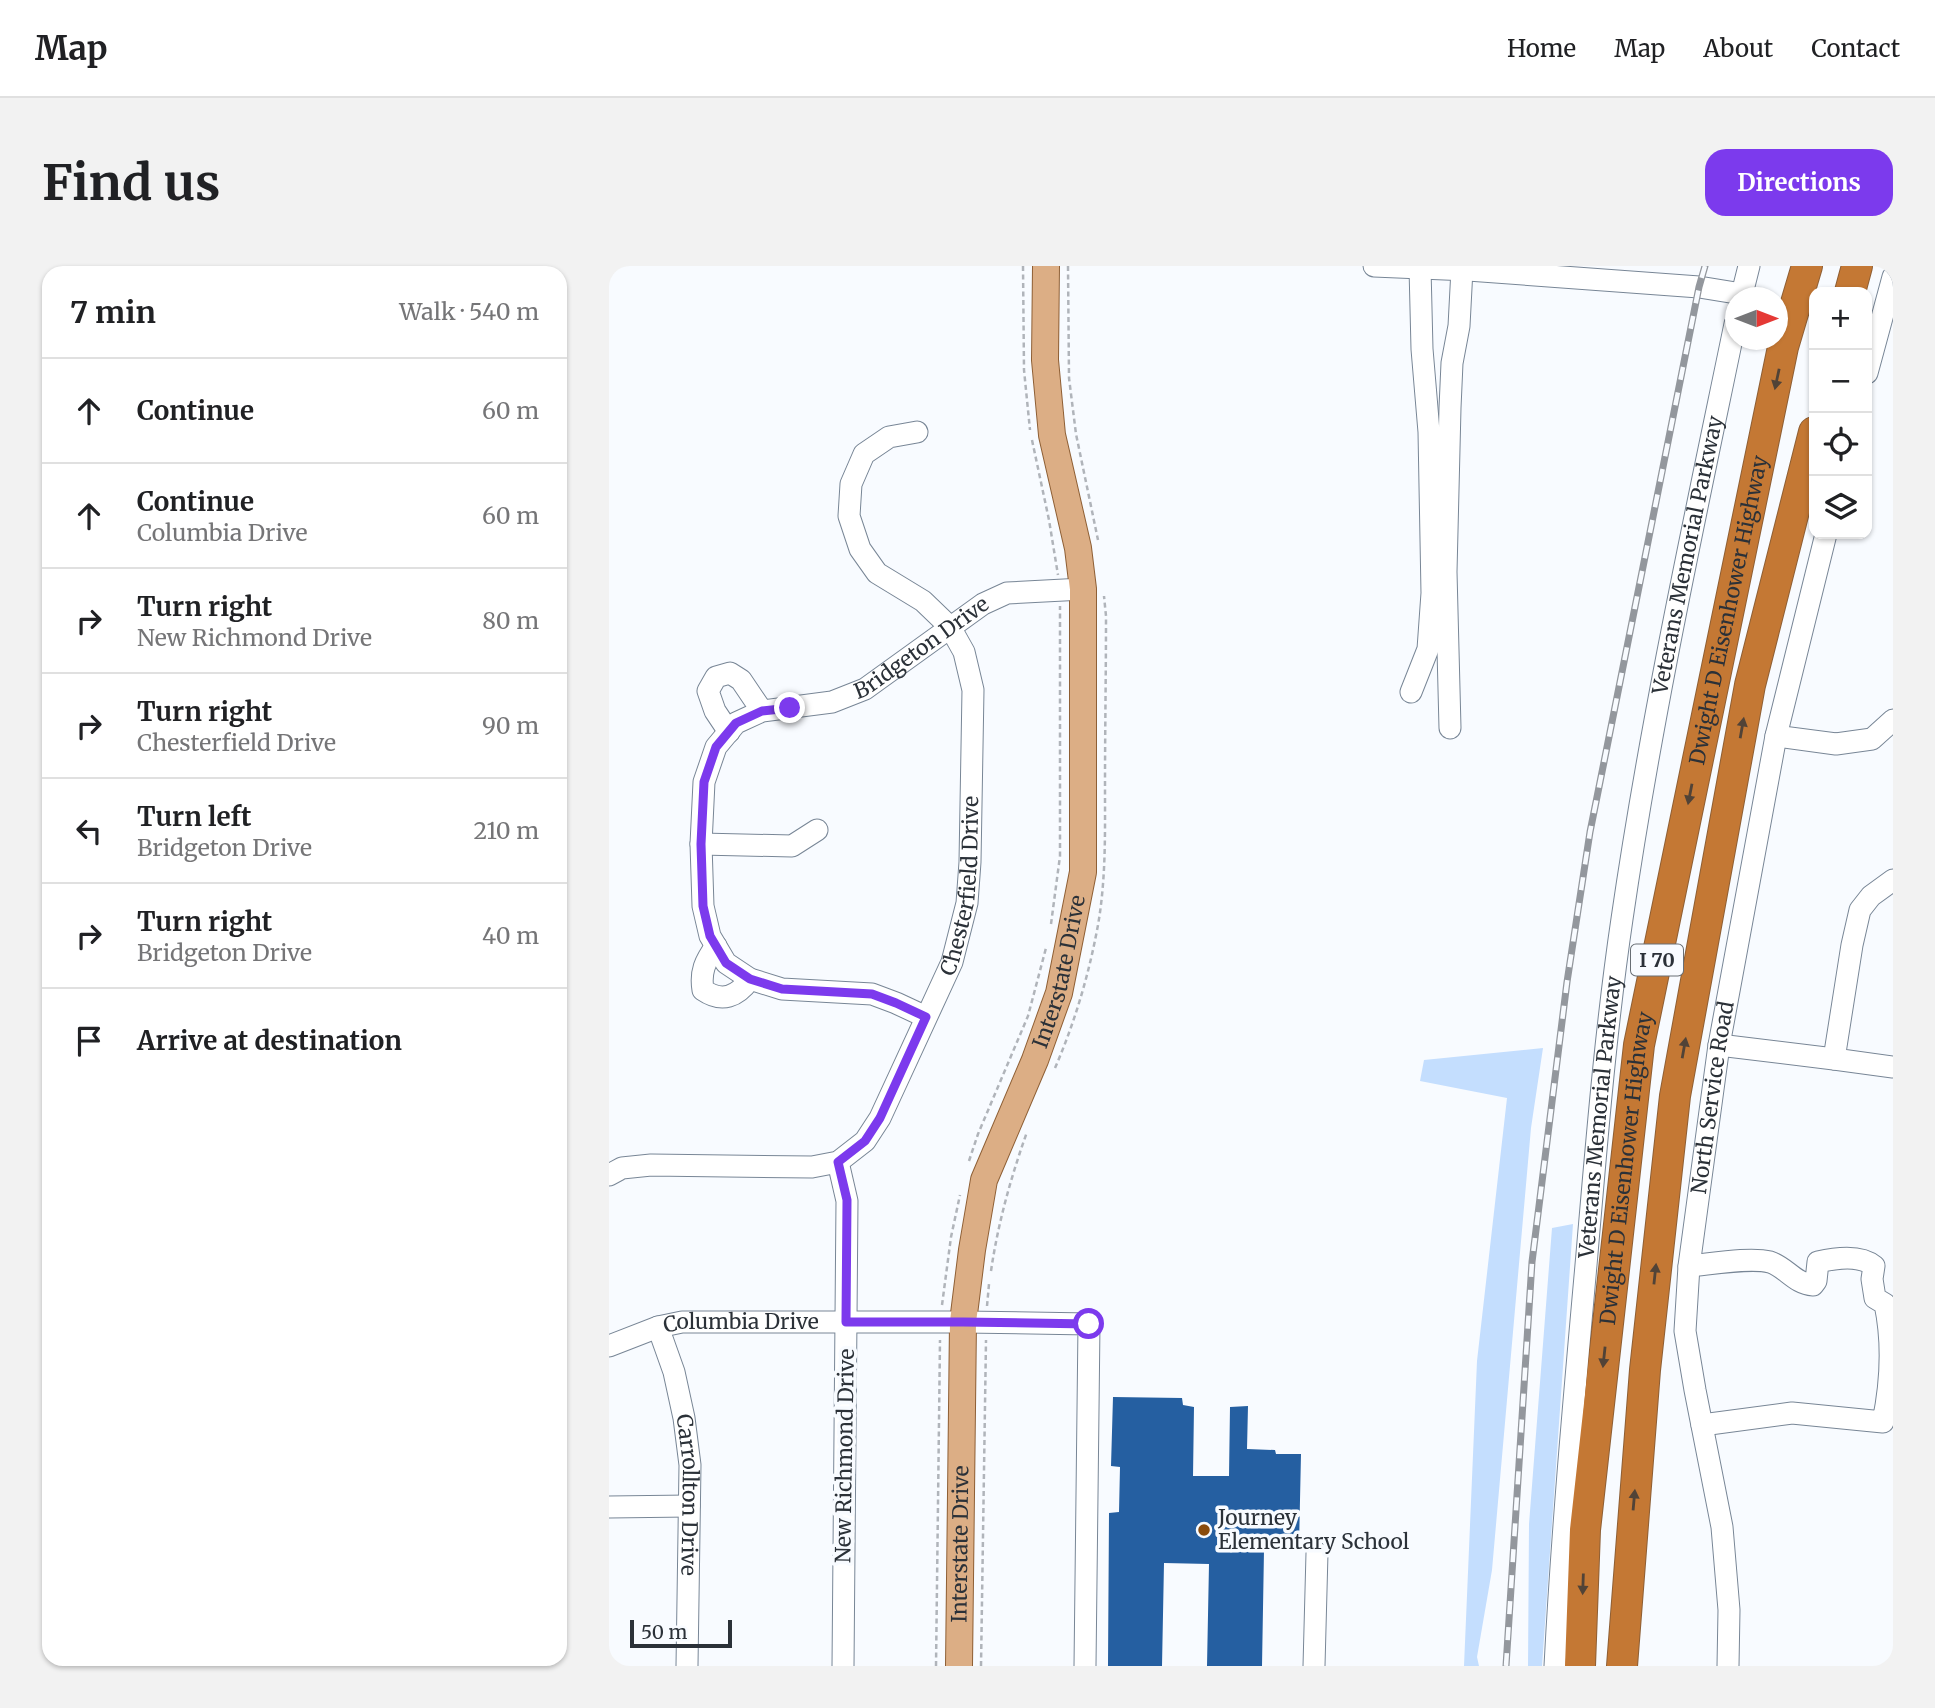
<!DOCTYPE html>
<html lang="en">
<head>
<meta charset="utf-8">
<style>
	:root { --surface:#fff; --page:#f2f2f2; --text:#202124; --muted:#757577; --line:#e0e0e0; --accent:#7c3aed }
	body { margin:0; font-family:Merriweather,serif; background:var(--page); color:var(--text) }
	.controls { position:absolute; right:21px; top:21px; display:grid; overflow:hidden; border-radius:14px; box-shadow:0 2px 5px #0004 }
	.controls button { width:63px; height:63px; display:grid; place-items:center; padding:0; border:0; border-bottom:2px solid var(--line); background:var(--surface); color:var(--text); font:35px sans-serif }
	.compass { position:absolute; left:1116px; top:21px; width:63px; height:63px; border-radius:50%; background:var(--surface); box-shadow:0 2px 5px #0004; rotate:90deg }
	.scale { position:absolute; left:21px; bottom:18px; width:102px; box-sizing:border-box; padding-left:7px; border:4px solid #2b3138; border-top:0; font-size:19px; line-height:24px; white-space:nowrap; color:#2b3138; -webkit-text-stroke:5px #f8fbff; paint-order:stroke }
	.stop { position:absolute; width:21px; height:21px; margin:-16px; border:5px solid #7c3aed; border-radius:50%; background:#fff }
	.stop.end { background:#7c3aed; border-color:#fff; box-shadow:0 2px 7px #0008 }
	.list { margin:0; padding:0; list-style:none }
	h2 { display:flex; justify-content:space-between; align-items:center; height:91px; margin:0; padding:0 28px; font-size:30px }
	h2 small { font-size:23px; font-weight:400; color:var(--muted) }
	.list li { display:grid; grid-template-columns:46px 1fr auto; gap:21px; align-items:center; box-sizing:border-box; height:105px; padding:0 28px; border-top:2px solid var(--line) }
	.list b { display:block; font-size:26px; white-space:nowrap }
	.list p { margin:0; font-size:23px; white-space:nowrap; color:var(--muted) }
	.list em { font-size:23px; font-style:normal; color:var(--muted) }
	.icon { flex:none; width:38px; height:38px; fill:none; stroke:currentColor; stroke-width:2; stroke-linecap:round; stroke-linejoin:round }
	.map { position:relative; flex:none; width:1284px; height:1400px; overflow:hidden; border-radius:21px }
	header { display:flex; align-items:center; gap:42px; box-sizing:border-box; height:98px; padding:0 35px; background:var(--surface); border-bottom:2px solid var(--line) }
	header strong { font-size:33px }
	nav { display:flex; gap:38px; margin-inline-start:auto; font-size:24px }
	.intro { display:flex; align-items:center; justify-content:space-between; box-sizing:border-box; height:168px; padding:0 42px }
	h1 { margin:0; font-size:49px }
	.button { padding:18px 32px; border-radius:21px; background:var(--accent); color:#fff; font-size:24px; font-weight:700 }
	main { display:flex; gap:42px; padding:0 42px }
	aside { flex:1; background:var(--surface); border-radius:21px; box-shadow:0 2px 5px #0004 }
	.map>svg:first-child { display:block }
</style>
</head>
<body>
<header>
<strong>Map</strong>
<nav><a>Home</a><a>Map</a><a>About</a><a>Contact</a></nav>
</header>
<div class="intro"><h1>Find us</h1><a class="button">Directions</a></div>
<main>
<aside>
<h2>7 min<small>Walk · 540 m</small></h2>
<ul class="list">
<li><svg class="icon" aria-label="ahead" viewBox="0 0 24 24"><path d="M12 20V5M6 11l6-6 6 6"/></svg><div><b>Continue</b></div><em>60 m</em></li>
<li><svg class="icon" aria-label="ahead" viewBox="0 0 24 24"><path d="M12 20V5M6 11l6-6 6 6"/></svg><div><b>Continue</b><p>Columbia Drive</p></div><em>60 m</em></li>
<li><svg class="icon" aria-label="right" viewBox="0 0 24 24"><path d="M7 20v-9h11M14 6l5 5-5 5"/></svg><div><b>Turn right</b><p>New Richmond Drive</p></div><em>80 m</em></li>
<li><svg class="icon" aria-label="right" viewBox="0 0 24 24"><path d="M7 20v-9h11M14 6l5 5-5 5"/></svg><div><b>Turn right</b><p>Chesterfield Drive</p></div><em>90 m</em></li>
<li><svg class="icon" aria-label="left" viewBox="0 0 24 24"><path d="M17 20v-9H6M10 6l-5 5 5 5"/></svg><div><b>Turn left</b><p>Bridgeton Drive</p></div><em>210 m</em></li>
<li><svg class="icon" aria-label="right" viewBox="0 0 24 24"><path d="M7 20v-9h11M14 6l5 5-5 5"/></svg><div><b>Turn right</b><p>Bridgeton Drive</p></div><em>40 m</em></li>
<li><svg class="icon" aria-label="arrive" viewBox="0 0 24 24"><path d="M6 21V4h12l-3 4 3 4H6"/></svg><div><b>Arrive at destination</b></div></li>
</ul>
</aside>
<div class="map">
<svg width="1284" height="1400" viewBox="0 0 1284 1400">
	<rect width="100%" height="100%" fill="#f8fbff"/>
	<path fill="#c4defe" d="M934 782 922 862 883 1304 868 1391 870 1400H855L868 1095 898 832 811 815 815 794Z
		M964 958 933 1400H919L920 1258 943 962Z"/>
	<path fill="#255fa1" d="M504 1131 573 1132 574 1139 585 1141 584 1210H620L621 1141 639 1140 638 1183 666 1184 667 1188H692L690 1281 655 1284 653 1400H598L600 1298 555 1297 553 1400H499L500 1247 510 1246 511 1201 502 1200Z"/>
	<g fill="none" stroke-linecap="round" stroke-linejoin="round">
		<g stroke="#788696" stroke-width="23">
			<g id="minor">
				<path d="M765 0 859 4 1090 21 1133 28"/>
				<path d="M1132 32 1140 0"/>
				<path d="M1258 107 1284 11"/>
				<path d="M802 426 819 383 823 327 820 166 813 83 811 2"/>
				<path d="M841 462 837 306 841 142 843 97 850 60 853 3"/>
				<path d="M120 466 106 445 99 425 107 411 121 407 132 414 153 445"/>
				<path d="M1167 470 1227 478 1263 473 1284 454"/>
				<path d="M92 578 183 580 208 564"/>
				<path d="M1284 614 1262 630 1251 644 1243 679 1225 793 1284 801"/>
				<path d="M107 680C96 695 91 706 94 724 113 737 128 731 141 713"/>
				<path id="s1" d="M317 751 287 737 263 728 173 723 141 713 117 697 101 670 94 640 92 578 95 516 107 481 127 457 153 445 223 436 256 423 374 338 398 327 474 323"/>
				<path d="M1110 779 1225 793"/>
				<path d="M229 896 238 935 234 1400"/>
				<path id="s2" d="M0 909 13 902 42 899 203 901 229 896 256 875 271 852 343 696 358 637 361 596 364 424 355 386 341 361 314 335 268 307 251 283 240 250 242 218 255 188 280 171 308 166"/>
				<path d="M1080 1000C1102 998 1141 991 1161 996 1177 1001 1186 1018 1204 1019L1207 1015 1209 996C1226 992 1251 988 1265 1000L1263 1013 1266 1032 1276 1038C1284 1076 1282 1117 1274 1156L1183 1147 1093 1159"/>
				<path id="s3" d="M49 1061 65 1106 75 1152 81 1199 78 1400"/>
				<path id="s4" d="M0 1080 49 1061 73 1056H354L480 1058 476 1400"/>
				<path d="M0 1241 80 1240"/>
				<path d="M705 1400 708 1287"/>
				<path id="s5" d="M946 1400C953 1266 965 1133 977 999 987 884 996 768 1013 653 1042 453 1085 256 1126 58"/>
				<path id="s6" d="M1119 1400 1120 1344 1113 1261 1086 1124 1076 1065 1080 1000 1110 779 1167 470 1217 268"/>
			</g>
		</g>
		<g stroke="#8e5f35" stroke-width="28">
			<g id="major">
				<path id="s7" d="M350 1400 354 1056 363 984 375 914 426 794 450 727 474 606V323L469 282 443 169 436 94 437 0"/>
			</g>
		</g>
		<g stroke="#8e5f35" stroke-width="32">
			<g id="highway">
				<path d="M1241 26 1248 0"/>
				<path id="s8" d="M971 1400 976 1264 1030 779 1174 81 1198 0"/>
				<path d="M1013 1400 1036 1104 1066 830 1141 419 1205 166"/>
			</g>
		</g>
		<path stroke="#b0b4ba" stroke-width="2.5" stroke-dasharray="5 3.5" stroke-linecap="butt" d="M414 0 415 104 421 164
			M459 0 460 112 467 168 489 274
			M423 174 440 254 449 309
			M442 658 451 590V340
			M446 802C466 756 480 708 489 659 497 613 496 567 496 521 496 464 497 407 497 350L495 330
			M360 895 369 868 419 750 437 682
			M382 1005C389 957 402 911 418 866
			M333 1039 342 971 351 929
			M378 1040 380 1018
			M327 1400 331 1074
			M372 1400 377 1074"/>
		<use href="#minor" stroke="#fff" stroke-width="21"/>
		<use href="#major" stroke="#dcae85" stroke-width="26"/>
		<use href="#highway" stroke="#c47834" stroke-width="30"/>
		<g stroke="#93979d" stroke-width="7">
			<path id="rail" d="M897 1400 923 996 958 716 981 566 1090 21 1096 0"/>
		</g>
		<use href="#rail" stroke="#f8fbff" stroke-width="4.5" stroke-dasharray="13" stroke-linecap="butt"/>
	</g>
	<defs><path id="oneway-solid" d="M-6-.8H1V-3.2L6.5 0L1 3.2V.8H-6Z" transform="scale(1.75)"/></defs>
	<g fill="#514337">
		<use href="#oneway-solid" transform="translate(1168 113) rotate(102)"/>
		<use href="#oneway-solid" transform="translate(1133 462) rotate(-80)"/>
		<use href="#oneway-solid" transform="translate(1081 528) rotate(101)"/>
		<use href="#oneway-solid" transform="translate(1075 782) rotate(-80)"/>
		<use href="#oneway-solid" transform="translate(1046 1008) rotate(-84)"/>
		<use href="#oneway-solid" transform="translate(995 1091) rotate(96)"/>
		<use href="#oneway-solid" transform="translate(1025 1234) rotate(-85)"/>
		<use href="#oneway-solid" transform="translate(974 1318) rotate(92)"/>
	</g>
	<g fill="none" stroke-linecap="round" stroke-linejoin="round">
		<path stroke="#7c3aed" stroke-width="9" d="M181 442 153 445 127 457 107 481 95 516 92 578 94 640 101 670 117 697 141 713 173 723 263 728 287 737 317 751 271 852 256 875 229 896 238 934 237 1056H354L480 1058"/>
	</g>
	<circle fill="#8a4c0d" stroke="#f8fbff" stroke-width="2.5" cx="595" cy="1264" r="7"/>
	<g text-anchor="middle" stroke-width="7" stroke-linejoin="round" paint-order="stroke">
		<rect fill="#f8fbff" stroke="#686e74" stroke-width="2" x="1022" y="678.5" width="52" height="31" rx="5"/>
		<g font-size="19" font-weight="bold" fill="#2b3138">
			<text x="1048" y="701">I 70</text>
		</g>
		<g font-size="21" fill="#2b3138" stroke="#f8fbff">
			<text dy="7" stroke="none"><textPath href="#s5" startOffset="1120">Veterans Memorial Parkway</textPath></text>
			<text dy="7" stroke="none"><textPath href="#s8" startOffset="1068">Dwight D Eisenhower Highway</textPath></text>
			<text dy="7" stroke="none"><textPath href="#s1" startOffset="670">Bridgeton Drive</textPath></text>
			<text dy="7" stroke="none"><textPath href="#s2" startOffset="542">Chesterfield Drive</textPath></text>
			<text dy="7" stroke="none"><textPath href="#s7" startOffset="710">Interstate Drive</textPath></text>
			<text dy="7" stroke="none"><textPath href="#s6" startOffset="574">North Service Road</textPath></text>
			<text dy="7" stroke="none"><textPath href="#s5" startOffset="551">Veterans Memorial Parkway</textPath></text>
			<text dy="7" stroke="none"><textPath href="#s8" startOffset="500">Dwight D Eisenhower Highway</textPath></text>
			<text dy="7" stroke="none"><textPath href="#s4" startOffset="136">Columbia Drive</textPath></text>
			<text transform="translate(236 1190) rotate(-89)" y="7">New Richmond Drive</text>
			<text dy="7" stroke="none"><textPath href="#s3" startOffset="172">Carrollton Drive</textPath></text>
			<text dy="7" stroke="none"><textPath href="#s7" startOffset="122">Interstate Drive</textPath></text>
		</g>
		<g font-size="21" fill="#2b3138" stroke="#f8fbff" text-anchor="start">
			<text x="609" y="1259">Journey<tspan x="609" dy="24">Elementary School</tspan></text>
		</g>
	</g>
</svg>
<div class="controls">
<button>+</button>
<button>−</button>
<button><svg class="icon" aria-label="locate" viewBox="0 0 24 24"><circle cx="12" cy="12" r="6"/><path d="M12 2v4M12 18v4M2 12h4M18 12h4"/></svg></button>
<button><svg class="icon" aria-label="layers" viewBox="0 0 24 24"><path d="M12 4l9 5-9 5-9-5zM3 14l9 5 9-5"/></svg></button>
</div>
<svg class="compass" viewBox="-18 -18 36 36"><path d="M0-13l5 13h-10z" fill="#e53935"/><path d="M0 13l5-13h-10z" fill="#757577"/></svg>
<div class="scale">50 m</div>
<div class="stop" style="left:480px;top:1058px"></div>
<div class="stop end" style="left:181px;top:442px"></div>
</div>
</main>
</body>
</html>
